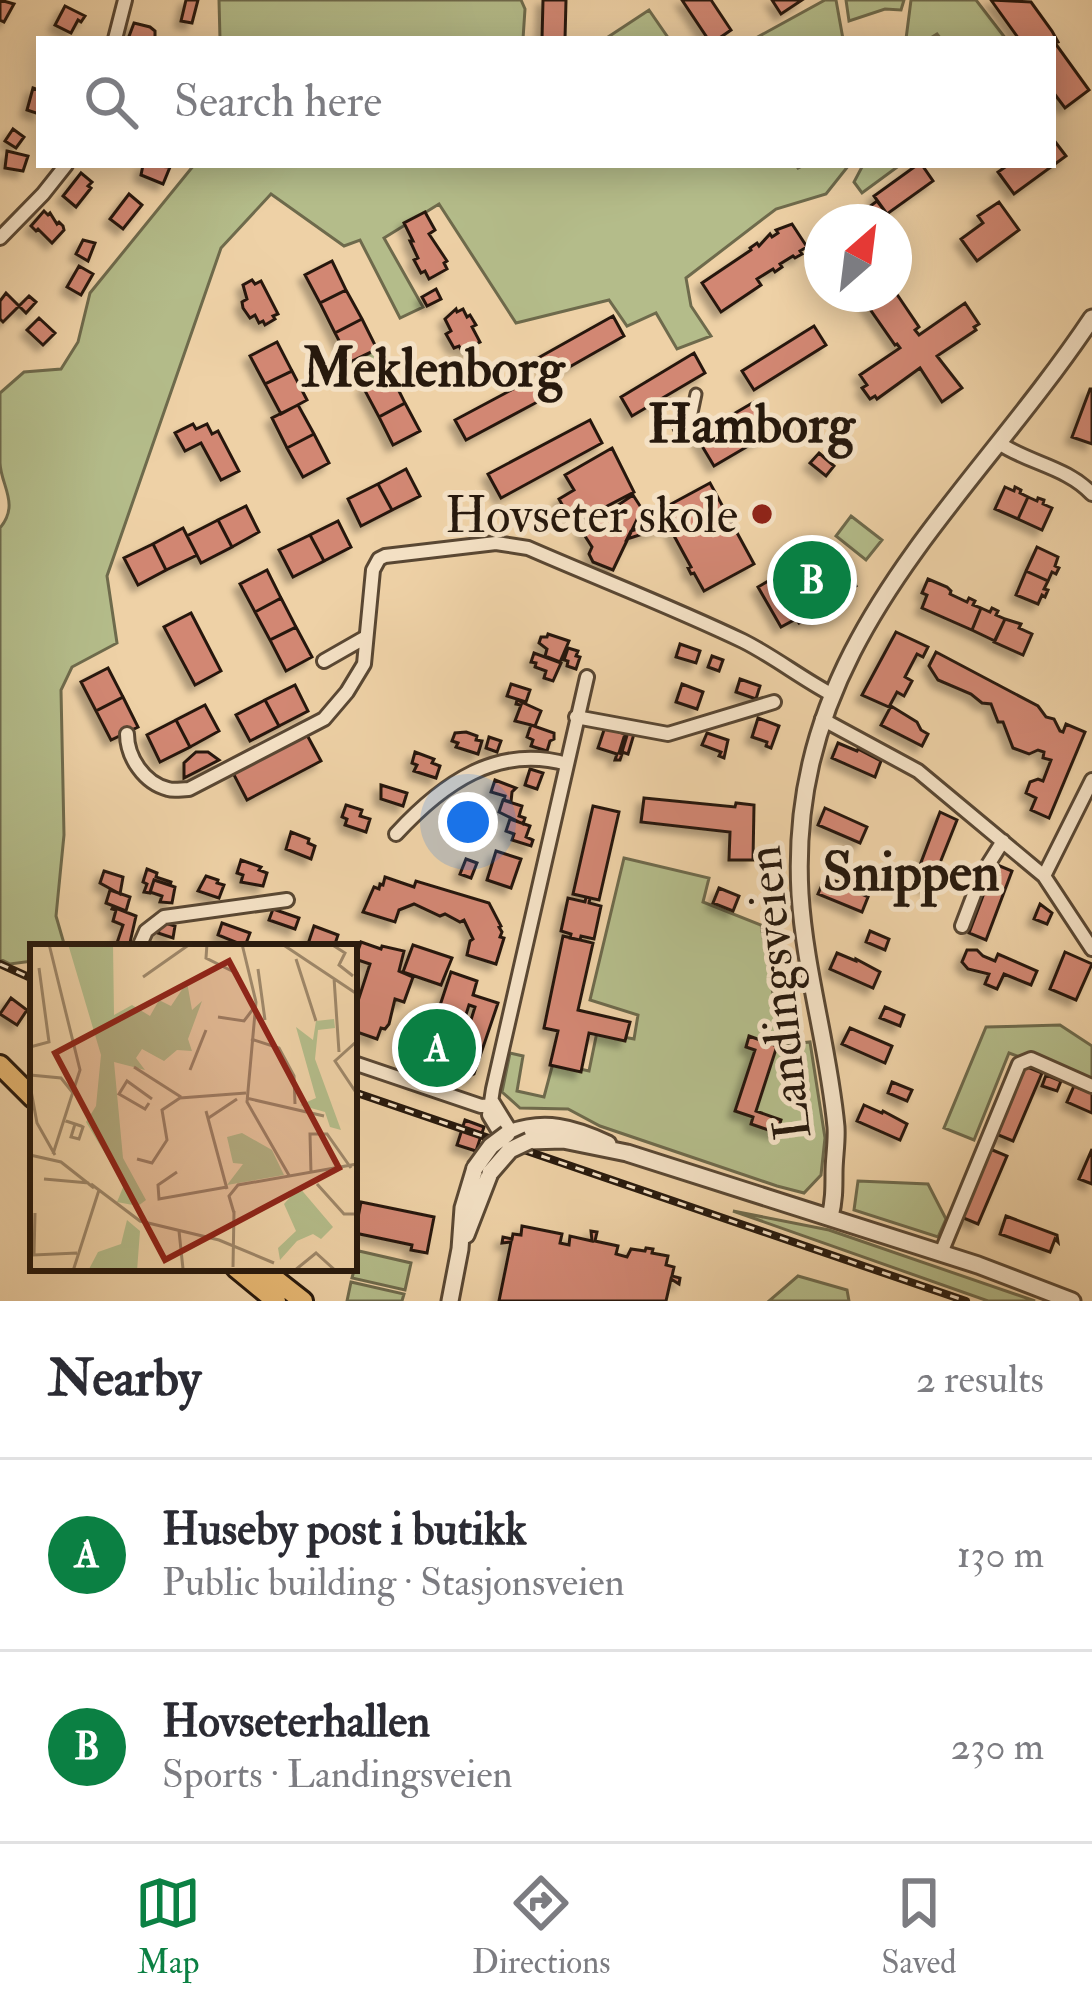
<!DOCTYPE html>
<html lang="en">
<head>
<meta charset="utf-8">
<style>
	:root { --surface:#fff; --page:#f7f7f7; --text:#2b2b33; --muted:#7c7c81; --line:#e1e1e2; --accent:#0b8043 }
	body { margin:0; font-family:"IM FELL Double Pica",serif; background:var(--page); color:var(--text) }
	.compass { position:absolute; left:804px; top:204px; width:108px; height:108px; border-radius:50%; background:var(--surface); box-shadow:0 6px 30px #0003; rotate:28deg }
	.you { position:absolute; left:468px; top:822px; width:42px; height:42px; margin:-30px; border:9px solid #fff; border-radius:50%; background:#1a73e8; box-shadow:0 0 0 18px #1a73e833 }
	.badge { display:grid; place-items:center; width:78px; height:78px; border-radius:50%; background:var(--accent); color:#fff; font-size:39px; font-weight:700 }
	.pin { position:absolute; translate:-50% -50%; border:6px solid #fff; box-shadow:0 3px 12px #0006 }
	.list { margin:0; padding:0; list-style:none }
	h2 { display:flex; justify-content:space-between; align-items:center; height:156px; margin:0; padding:0 48px; font-size:51px }
	h2 small { font-size:39px; font-weight:400; color:var(--muted) }
	.list li { display:grid; grid-template-columns:78px 1fr auto; gap:36px; align-items:center; box-sizing:border-box; height:192px; padding:0 48px; border-top:3px solid var(--line) }
	.list b { display:block; font-size:45px; white-space:nowrap }
	.list p { margin:0; font-size:39px; white-space:nowrap; color:var(--muted) }
	.list em { font-size:39px; font-style:normal; color:var(--muted) }
	.icon { flex:none; width:66px; height:66px; fill:none; stroke:currentColor; stroke-width:2; stroke-linecap:round; stroke-linejoin:round }
	.map { position:relative; flex:none; width:1092px; height:1301px; overflow:hidden }
	.search { position:absolute; background:var(--surface); box-shadow:0 6px 30px #0003; left:36px; right:36px; top:36px; height:132px; display:flex; align-items:center; gap:30px; box-sizing:border-box; padding:0 42px; border-radius:0px; color:var(--muted); font-size:45px }
	.sheet { height:540px; background:var(--surface) }
	nav { display:flex; justify-content:space-around; align-items:center; box-sizing:border-box; height:168px; border-top:3px solid var(--line); background:var(--surface); font-size:33px; color:var(--muted) }
	nav a { display:grid; justify-items:center; gap:6px }
	nav .on { color:var(--accent) }
	.map>svg:first-child { display:block }
</style>
</head>
<body>
<div class="map">
<svg width="1092" height="1301" viewBox="0 0 1092 1301">
	<defs>
		<filter id="shadow"><feDropShadow dx="-6" dy="6" stdDeviation="3" flood-color="#0004"/></filter>
	</defs>
	<rect width="100%" height="100%" fill="#eed1a6"/>
	<filter id="stains"><feTurbulence type="fractalNoise" baseFrequency=".00167" numOctaves="4"/><feColorMatrix values="0 0 0 0 .2 0 0 0 0 .09 0 0 0 0 .02 0 0 0 .5 -.17"/></filter>
	<radialGradient id="worn" r=".72"><stop offset=".6" stop-color="#630" stop-opacity="0"/><stop offset="1" stop-color="#630" stop-opacity=".3"/></radialGradient>
	<path fill="#b4bc8a" stroke="#6e6a4c" stroke-width="3" d="M219 0H521L525 9 523 39H220Z
		M825 0H836L843 39H754Z
		M846 0H904L901 10 885 9 849 21Z
		M911 0H976L1006 39H941L937 34 929 39H906Z
		M649 10 669 39H605Z
		M194 165H796L798 168 804 165H849L826 194 776 209 686 278 691 306 711 336 677 349 656 313 627 326 609 300 516 323 439 204 384 238 423 307 400 318 360 240 344 246 271 194 221 248 107 576 117 643 72 667 61 690 64 835 56 916 65 947H33V961L10 964 0 959V528C20 504 1 486 0 463 0 440 0 417 0 393L24 372 61 369 78 342 90 293Z
		M863 165H900L862 193 854 182Z
		M377 349 390 373 363 388 351 364Z
		M851 516 882 540 866 560 836 536Z
		M624 858 709 878 703 902 761 925 782 1045 810 1042 825 1138 821 1175 804 1193 777 1186 600 1126 568 1109 520 1108 502 1092 510 1053 523 1056 517 1091 544 1097 553 1063 589 1071 597 1032 634 1039 638 1015 590 1000Z
		M1060 1025 1092 1046V1084L1009 1053 974 1140 944 1128 986 1027Z
		M858 1181 928 1184 946 1219 938 1237 854 1210Z
		M733 1211 829 1230 1035 1301H988Z
		M359 1251 411 1263 405 1290 352 1278Z
		M798 1276 847 1290 849 1301H769Z
		M351 1282 404 1294 402 1301H347Z"/>
	<path fill="#d28773" stroke="#27190d" stroke-width="3" fill-rule="evenodd" filter="url(#shadow)" d="M0 0 14 4 4 22 0 20Z
		M186 0H198L192 23 181 21Z
		M543 0H566L565 39H542Z
		M682 0H711L731 30 718 39H708Z
		M772 0H802L781 14Z
		M991 0 1031 2 1052 31 1058 42 1055 43 1089 90 1065 108 1053 92V39H1019Z
		M65 6 85 16 81 22 78 20 71 33 55 25Z
		M134 23 150 27 155 31V39H128Z
		M33 88 39 90V114L27 110Z
		M13 129 24 137 16 148 5 141Z
		M1053 139 1066 156 1014 194 998 172 1008 165H1053Z
		M7 151 28 156 23 171 5 168Z
		M143 165 170 167 163 184 141 175Z
		M917 165H922L933 181 887 214 874 196Z
		M81 173 92 182 88 186 91 188 76 207 63 196Z
		M129 194 142 205 123 229 110 219Z
		M877 201 891 219 888 222H849Z
		M999 202 1019 230 977 261 961 239 983 223 978 216Z
		M44 211 48 215 50 213 57 224 59 222 63 226 64 230 52 243 38 229 36 231 31 226Z
		M425 212 435 230 429 234 447 261 444 263 447 269 429 279 425 271 421 273 414 260 418 258 410 241H413L404 223Z
		M792 224 807 247 800 251 802 254 795 258 793 256 780 264 782 267 775 272 773 269 757 279 761 285 721 312 702 283 751 250 750 248 757 243 759 246 770 234 772 237 778 233 776 230Z
		M83 240 95 243 88 261 76 254Z
		M332 261 346 290 320 303 305 275Z
		M79 266 93 274 81 295 67 287Z
		M252 280 255 284 261 281 278 314 273 316 275 319 265 325 263 321 259 323 255 315 250 318 243 308 242 302 247 299 243 285Z
		M436 289 441 299 427 306 422 297Z
		M346 290 362 319 335 333 320 303Z
		M894 290 919 327 915 330 919 335 965 303 979 324 974 327 976 330 937 356 962 388 942 402 920 368 877 399 875 396 870 399 862 388 867 385 860 375 900 348 897 344 895 345 865 302 875 294H894Z
		M6 293 19 306 3 322 0 319V301Z
		M29 296 36 302 26 313 19 306Z
		M456 309 457 312 463 309 467 317 470 315 476 325 472 327 480 342 474 345 476 349 471 352 468 348 462 351 459 346 454 348 446 334 451 331 445 319Z
		M613 316 624 336 550 378 538 358Z
		M39 318 55 333 43 345 27 330Z
		M362 319 377 349 350 362 335 333Z
		M814 326 826 345 754 390 742 371Z
		M277 342 292 371 265 384 250 356Z
		M694 353 705 373 632 416 621 397Z
		M292 371 307 400 281 414 265 384Z
		M390 373 405 403 379 417 363 387Z
		M530 380 541 400 466 440 455 420Z
		M1090 389H1092V444L1072 437Z
		M754 402 772 432 714 466 696 436Z
		M405 403 420 431 393 445 379 417Z
		M298 405 314 434 287 448 272 418Z
		M590 420 602 443 501 498 488 474Z
		M193 424 196 429 207 424 212 434 218 431 239 471 221 480 201 443 185 451 175 433Z
		M314 434 329 463 303 477 287 448Z
		M612 448 634 492 573 524 559 499 574 490 565 475Z
		M819 453 834 466 826 476 810 463Z
		M406 469 420 496 392 510 378 484Z
		M710 483 754 564 704 591 694 573 691 574 688 568 691 567 660 510Z
		M378 484 392 510 361 526 348 499Z
		M1005 487 1014 491 1015 487 1021 490 1020 493 1028 497 1018 519 995 509Z
		M633 495 642 509 613 570 593 562 589 554 592 547 581 530Z
		M1028 497 1037 501 1038 498 1044 500 1043 504 1052 508 1042 530 1018 519Z
		M246 506 259 532 232 547 218 520Z
		M218 520 232 547 201 563 187 536Z
		M665 520 668 526 627 539 631 531Z
		M338 521 351 547 324 561 310 535Z
		M183 528 197 555 166 570 153 544Z
		M310 535 324 561 293 577 279 550Z
		M816 540 823 551 834 545 856 586 840 595 843 599 830 606 832 610 814 620 812 616 799 623 796 619 781 627 758 587 782 573 778 565 795 547 798 551Z
		M153 544 166 570 138 585 124 558Z
		M1037 547 1058 557 1055 566 1059 568 1056 574 1052 572 1048 581 1026 571Z
		M267 570 281 598 255 612 240 584Z
		M1026 571 1048 581 1044 589 1048 590 1045 597 1042 595 1038 604 1016 595Z
		M928 579 947 587 951 591 950 594 967 602 969 598 975 601 973 605 981 608 972 630 922 608 927 595 922 593Z
		M281 598 296 627 270 640 255 612Z
		M981 608 990 612 992 608 998 611 996 615 1005 619 995 641 972 630Z
		M191 613 221 671 195 685 164 627Z
		M1005 619 1021 624 1019 628 1032 634 1023 655 994 642Z
		M296 627 312 657 286 671 270 640Z
		M896 632 928 647 923 657 917 654 905 677 912 681 904 696 897 692 889 707 862 695Z
		M548 634 569 641 560 662 545 656 547 649 539 643 541 637H547Z
		M680 644 700 651 696 663 676 657Z
		M568 648 578 651 576 656 580 657 576 669 567 666 568 661 564 660Z
		M936 652 1038 706 1046 717 1054 719 1060 731 1063 732 1066 724 1085 732 1049 818 1031 810 1036 798 1026 793 1030 782 1038 779 1043 781 1051 760 1043 758 1044 752 1038 750 1029 754 1013 748 1003 722H998L991 704 982 703 971 694 938 680 929 666Z
		M534 653 561 663 553 681 544 678 546 671 535 667 536 663 531 662Z
		M712 656 723 660 719 671 708 667Z
		M108 668 123 697 96 711 81 682Z
		M740 679 760 686 756 699 736 692Z
		M511 684 530 690 526 702 507 696Z
		M682 684 703 692 697 709 676 702Z
		M295 685 308 711 279 726 265 700Z
		M123 697 138 727 111 740 96 711Z
		M265 700 279 726 250 741 236 715Z
		M517 700 541 711 535 726 515 721 521 705 516 704Z
		M205 705 219 731 190 747 176 720Z
		M891 706 917 722 921 730 928 734 922 746 881 725Z
		M758 718 779 726 771 748 766 746 767 742 752 737Z
		M176 720 190 747 160 762 147 735Z
		M531 725 554 733V739L550 741 547 751 531 746 533 740 527 737Z
		M605 727 625 734 619 753 622 754 620 760H615L617 754 598 748Z
		M466 732 477 736 476 740 482 741 478 754 456 747 458 743 452 741 455 733Z
		M628 732 634 734 628 754 622 752Z
		M707 733 728 740 724 758 719 756 721 752 702 745Z
		M307 735 321 761 247 800 233 773Z
		M489 737 501 741 497 752 486 748Z
		M838 743 857 751 858 749 881 761 875 777 832 758Z
		M196 752H208L219 760 184 778V763Z
		M415 752 434 759 432 763 440 766 436 778 414 771 417 765 412 763Z
		M530 769 543 773 537 789 525 785Z
		M495 780 516 788 512 792 511 802 504 800 505 796 491 792Z
		M381 785 407 793 403 806 381 799Z
		M644 798 735 807 736 803 754 805 753 860H729L730 832 641 822Z
		M503 800 522 806 519 816 525 818 523 824 499 812Z
		M346 805 362 810 360 816 370 819 366 832 345 825 347 819 342 817Z
		M593 806 619 812 599 900 573 894Z
		M825 808 867 827 860 843 818 825Z
		M940 812 957 820 930 888 914 881Z
		M510 819 530 826 526 837 533 840 531 846 512 840 514 834 506 831Z
		M291 832 309 839 308 843 315 846 311 859 286 849Z
		M496 851 521 859 511 888 487 880Z
		M466 859 477 863 471 878 460 874Z
		M241 860 261 867 259 870 267 873 263 886 241 882 243 875 237 873Z
		M995 864 1012 871 986 940 969 933Z
		M147 869 157 873 156 877 171 882 170 885 154 880 150 893 144 892 147 884 143 882Z
		M104 871 123 877 120 894 100 883Z
		M206 876 218 880 217 883 224 885 219 898 198 891Z
		M385 877 414 887 416 881 489 903 501 926 499 927 502 932 500 937 504 938 496 964 467 955 470 941 473 939 464 920 460 922 445 914 440 916 414 904 399 910 395 922 363 912 374 887 379 889 380 884 383 885Z
		M825 878 851 886 850 889 868 897 862 912 818 894Z
		M154 880 175 887 172 903 160 902 162 896 150 892Z
		M719 888 739 896 733 911 713 903Z
		M110 890 130 897 126 911 106 903Z
		M586 897 590 898 589 903 601 906 594 939 581 936 580 940 570 938 571 934 561 931 568 898 585 902Z
		M1040 904 1052 913 1047 924 1034 919Z
		M113 907 136 916 129 947 116 946 123 925 113 921 116 910 112 909Z
		M273 909 299 918 295 929 269 920Z
		M162 922 175 926 173 938 158 933Z
		M222 923 250 933 245 946 218 935Z
		M314 926 338 935 334 947H307Z
		M870 931 889 939 885 950 866 942Z
		M563 936 593 943 578 1010 630 1022 625 1041 589 1033 581 1072 550 1065 558 1031 544 1028Z
		M361 942 381 949 382 946 404 951 399 971 413 977 404 1002 395 999 389 1024 385 1029 381 1028 377 1039 354 1031V1003L357 1004 370 964 355 959Z
		M413 945 452 958 441 985 403 972Z
		M967 950H977L983 956 995 961 998 954 1037 971 1031 985 1004 974 997 989 985 984 989 974 968 969 962 962Z
		M1065 952 1092 964 1076 1000 1050 989Z
		M837 953 856 961V959L880 972 873 988 830 969Z
		M451 972 477 981 473 995 498 1003 474 1074 467 1077 432 1065 435 1055 425 1051ZM469 1005 475 1007 464 1042 458 1040Z
		M11 998 27 1010 17 1025 0 1014Z
		M885 1007 904 1015 900 1026 880 1018Z
		M850 1028 892 1046 885 1063 842 1044Z
		M749 1036 777 1046 756 1111 781 1120 777 1133 751 1124 753 1117 735 1111 755 1050 746 1047Z
		M1025 1066 1042 1073 1013 1141 996 1134Z
		M1046 1075 1061 1081 1057 1091 1042 1086Z
		M892 1082 912 1090 907 1101 888 1093Z
		M1074 1086 1092 1093V1113L1067 1102Z
		M864 1105 882 1113 883 1111 907 1124 900 1140 857 1121Z
		M465 1120 484 1127 476 1151 457 1145Z
		M990 1149 1007 1156 978 1224 961 1217Z
		M1092 1149V1184L1079 1179Z
		M361 1202 434 1217 427 1253 411 1250 412 1245 355 1233Z
		M1006 1216 1057 1235 1058 1242 1055 1239 1050 1252 1000 1234Z
		M522 1226 562 1234 560 1243 569 1245 570 1236 592 1241 591 1231 597 1232 595 1241 618 1246 616 1254 627 1257 631 1249 645 1251 646 1248 653 1249 652 1253 668 1256 666 1265 674 1267 672 1276 680 1278 679 1284 671 1279 666 1301H499L511 1242 502 1243 503 1237 512 1239 513 1234 521 1235Z"/>
	<g fill="none" stroke-linecap="round" stroke-linejoin="round">
		<g stroke="#594733" stroke-width="15">
			<path id="pedestrian" d="M679 428 692 413 696 394"/>
		</g>
		<g stroke="#594733" stroke-width="18">
			<path id="minor" d="M115 39 125 0
				M0 238 43 194 66 165
				M999 443C1028 463 1067 467 1092 494
				M324 661 366 637
				M576 717 668 734 774 702
				M822 719 918 771 1044 876 1092 949
				M127 734C127 757 144 783 168 789 174 791 182 789 189 789L324 719 347 692 364 664 373 570 379 559 385 556 496 543 528 548C599 579 672 607 743 641 773 656 801 678 831 694
				M396 834C442 784 497 744 567 764
				M1044 876 1092 780
				M962 926 981 876 1003 841
				M139 947 146 931 164 917 287 900
				M354 1063 481 1106 494 1105
				M492 1101 513 1135
				M498 1130 489 1115 493 1089 587 677
				M941 1253 1019 1064 1031 1059 1092 1086"/>
		</g>
		<g stroke="#594733" stroke-width="21">
			<path id="tertiary" d="M507 1134C544 1119 574 1128 608 1144
				M529 1141 563 1140 627 1153 978 1265 1072 1301
				M830 1217C834 1201 834 1189 834 1173 834 1157 837 1143 836 1127 829 1049 805 973 800 894 786 642 965 508 1092 318
				M466 1235 490 1173
				M450 1301 460 1249 463 1208 475 1168"/>
		</g>
		<g stroke="#27190d" stroke-width="24">
			<path id="primary" d="M0 1065 33 1098
				M236 1268 276 1301
				M261 1268 303 1301"/>
		</g>
		<use href="#pedestrian" stroke="#f4e1c5" stroke-width="9"/>
		<use href="#minor" stroke="#f4e1c5" stroke-width="12"/>
		<use href="#tertiary" stroke="#f4e1c5" stroke-width="15"/>
		<use href="#primary" stroke="#e7b873" stroke-width="18"/>
		<g stroke="#27190d" stroke-width="8">
			<path id="rail" d="M0 964 33 979
				M354 1092 966 1301"/>
		</g>
		<use href="#rail" stroke="#f4e1c5" stroke-width="3" stroke-dasharray="9" stroke-linecap="butt"/>
		<g stroke="#594733" stroke-width="21" stroke-linecap="butt">
			<path id="tertiary-bridge" d="M475 1168 491 1146 507 1134
				M490 1173 510 1150 529 1141"/>
		</g>
		<use href="#tertiary-bridge" stroke="#f4e1c5" stroke-width="15"/>
	</g>
	<circle fill="#8f2418" stroke="#f4e1c5" stroke-width="4.5" cx="762" cy="514" r="12"/>
	<g text-anchor="middle" stroke-width="10" stroke-linejoin="round" paint-order="stroke">
		<g font-size="51" fill="#27190d" stroke="#f4e1c5" text-anchor="end">
			<text x="738" y="532">Hovseter skole</text>
		</g>
		<g font-size="51" fill="#27190d" stroke="#f4e1c5">
			<text transform="translate(777 993) rotate(-96)" y="18">Landingsveien</text>
		</g>
		<g font-size="54" font-weight="bold" fill="#27190d" stroke="#f4e1c5">
			<text x="433" y="386">Meklenborg</text>
			<text x="751" y="442">Hamborg</text>
			<text x="911" y="890">Snippen</text>
		</g>
	</g>
	<g transform="translate(30 944)">
		<rect width="327" height="327" fill="#eed1a6"/>
		<path d="M38 0H83L84 71 102 61 120 72 129 56 141 62 157 38 162 66 172 57 158 95 162 107 147 106 134 117 112 105 106 114 115 126 84 118 93 214 116 256 108 262 87 258 94 241 56 178 66 162 71 111ZM304 75 305 84 288 86 285 115 311 186 300 183 295 168 270 161 286 154 266 83 283 96 286 77ZM212 189 242 206 254 231 197 241 213 220 203 219 197 193ZM269 243 303 283 291 295 283 290 267 297 250 316 248 304 266 287 254 260ZM97 276 110 287 107 327H58L68 308 91 300Z" fill="#b4bc8a"/>
		<path fill="none" stroke="#9e8769" stroke-width="3" d="M19 0 50 126 23 210M177 0 176 14 208 30M212 0 226 58 217 158 260 233M252 0 327 50M301 0 315 9 309 21 323 32M266 15 286 77M228 25 235 76M113 33 160 0M304 34 309 108M188 73 214 77 226 61M221 95 249 104 264 132 265 160M327 97 305 117 327 150M0 103 19 98 9 24M104 123 151 153M160 126 176 86M0 131 31 134 43 149M0 141 7 179 25 211M216 154 294 172M119 159 115 165 89 150 97 137 122 155M176 167 197 245M177 175 207 155M37 178 36 177 51 182 53 183 49 195 41 193 45 180M0 211 31 218 64 244M107 215 122 219 137 196 132 166 150 154 216 149M147 228 128 241 129 255 197 243M281 229 280 190H297L321 224M14 235 59 239M61 240 110 277 189 296 244 319M287 240 314 270H327M5 269 4 311 47 309M204 269 199 252 208 241 327 220M149 287 153 325M203 323 204 267M43 327 69 246M264 327 286 309 306 327"/>
		<path fill="#8f2418" fill-opacity="0.15" stroke="#8f2418" stroke-width="6" d="M199 17 309 224 135 316 25 109Z"/>
		<rect width="327" height="327" fill="none" stroke="#27190d" stroke-width="6"/>
	</g>
	<rect width="100%" height="100%" filter="url(#stains)"/>
	<rect width="100%" height="100%" fill="url(#worn)"/>
</svg>
<svg class="compass" viewBox="-18 -18 36 36"><path d="M0-13l5 13h-10z" fill="#e53935"/><path d="M0 13l5-13h-10z" fill="#7c7c81"/></svg>
<div class="you"></div>
<div class="pin badge" style="left:437px;top:1048px">A</div>
<div class="pin badge" style="left:812px;top:580px">B</div>
<div class="search"><svg class="icon" aria-label="search" viewBox="0 0 24 24"><circle cx="10" cy="10" r="6"/><path d="M15 15l6 6"/></svg>Search here</div>
</div>
<section class="sheet">
<h2>Nearby<small>2 results</small></h2>
<ul class="list">
<li><span class="badge">A</span><div><b>Huseby post i butikk</b><p>Public building · Stasjonsveien</p></div><em>130 m</em></li>
<li><span class="badge">B</span><div><b>Hovseterhallen</b><p>Sports · Landingsveien</p></div><em>230 m</em></li>
</ul>
</section>
<nav>
<a class="on"><svg class="icon" aria-label="map" viewBox="0 0 24 24"><path d="M3 6l6-2 6 2 6-2v14l-6 2-6-2-6 2zM9 4v14M15 6v14"/></svg>Map</a>
<a><svg class="icon" aria-label="directions" viewBox="0 0 24 24"><path d="M12 3l9 9-9 9-9-9zM9 14v-3h6M13 9l2 2-2 2"/></svg>Directions</a>
<a><svg class="icon" aria-label="saved" viewBox="0 0 24 24"><path d="M7 4h10v16l-5-4-5 4z"/></svg>Saved</a>
</nav>
</body>
</html>
